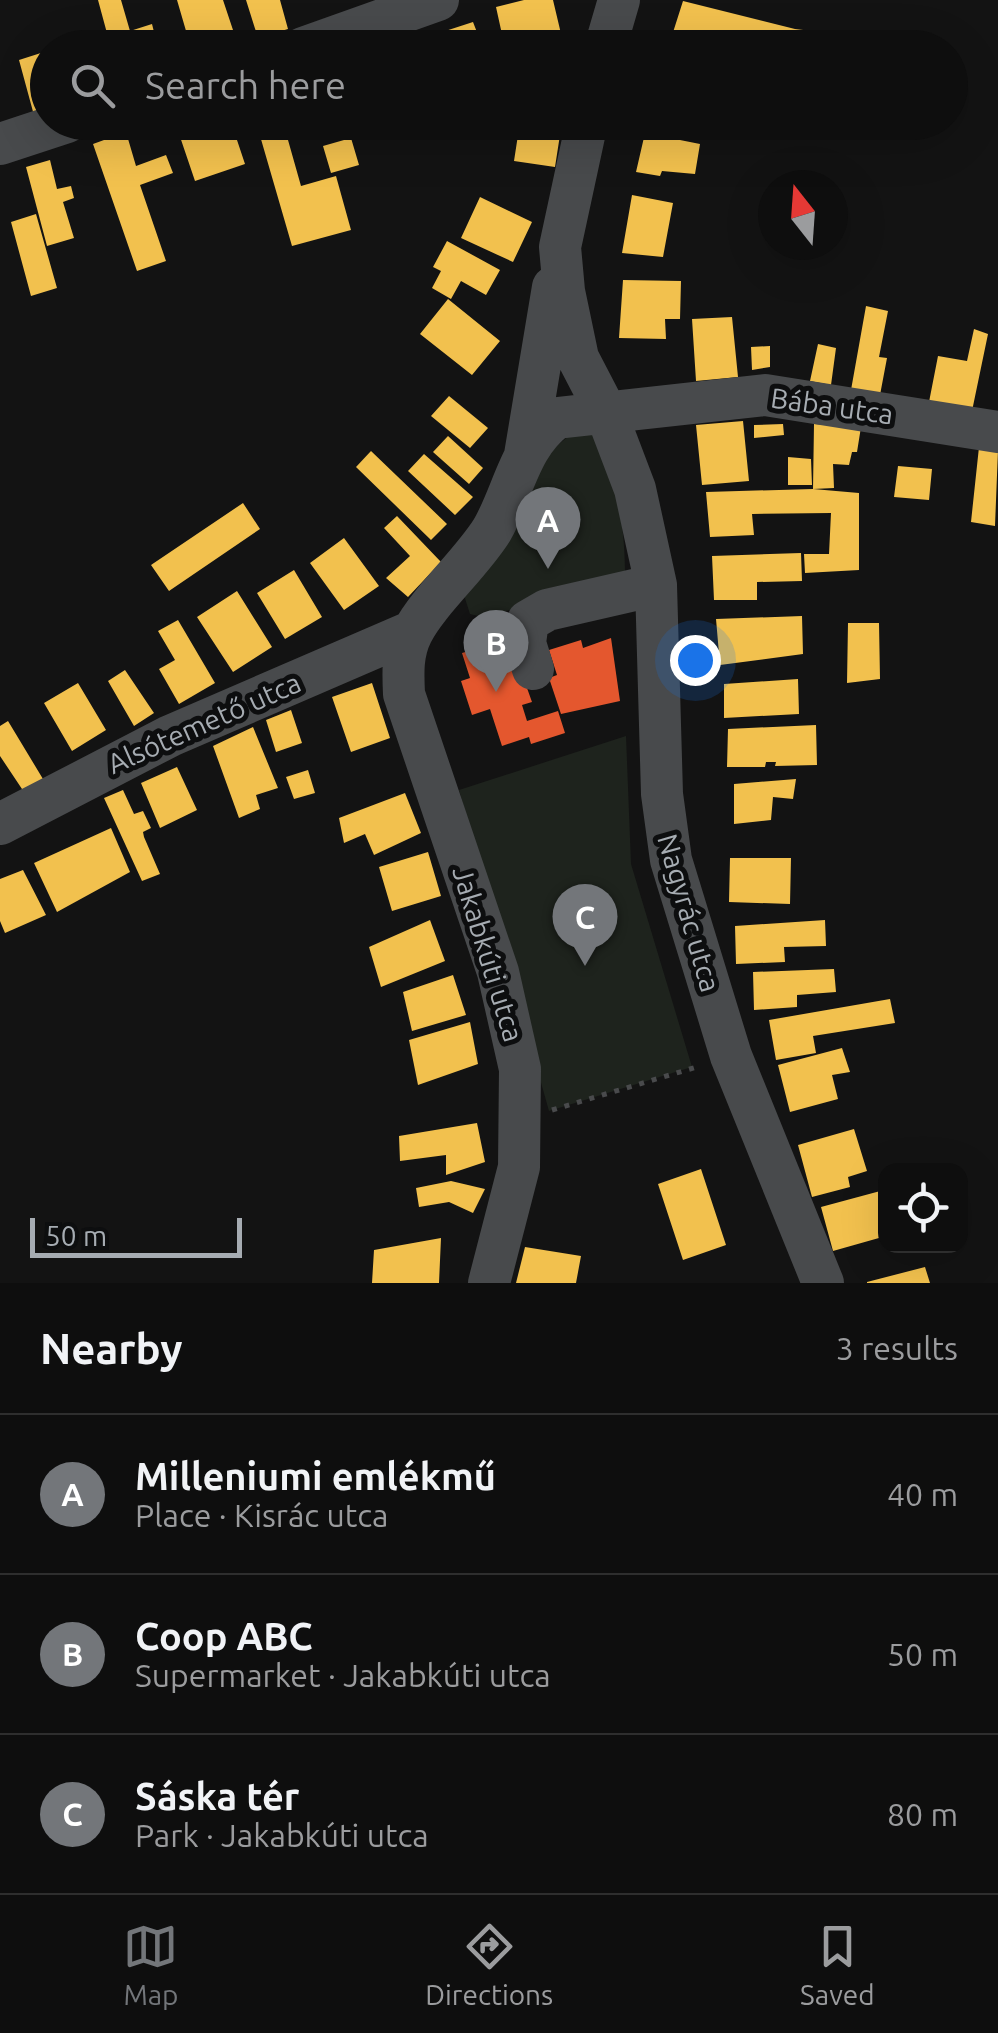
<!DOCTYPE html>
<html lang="en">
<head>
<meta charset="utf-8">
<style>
	:root { --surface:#0e0e0e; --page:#171717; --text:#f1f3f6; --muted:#9b9c9e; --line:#2e2e2e; --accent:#73767a }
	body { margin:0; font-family:Ubuntu,sans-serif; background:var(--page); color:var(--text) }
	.controls { position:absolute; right:30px; bottom:30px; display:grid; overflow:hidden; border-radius:20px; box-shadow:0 10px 40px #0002 }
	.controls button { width:90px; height:90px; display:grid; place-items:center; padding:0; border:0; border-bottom:2px solid var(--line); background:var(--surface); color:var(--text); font:50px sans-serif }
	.compass { position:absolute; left:758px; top:170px; width:90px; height:90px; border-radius:50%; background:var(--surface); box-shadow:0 10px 40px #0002; rotate:343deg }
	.scale { position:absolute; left:30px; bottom:25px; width:212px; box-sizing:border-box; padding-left:10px; border:5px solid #a6acb2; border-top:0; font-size:28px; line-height:35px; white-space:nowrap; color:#a6acb2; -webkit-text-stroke:8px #0d0e0f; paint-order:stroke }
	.you { position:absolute; left:695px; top:660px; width:35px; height:35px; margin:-25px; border:8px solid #fff; border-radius:50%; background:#1a73e8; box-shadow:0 0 0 15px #1a73e833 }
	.badge { display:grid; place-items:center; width:65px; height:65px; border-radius:50%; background:var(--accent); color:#fff; font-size:32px; font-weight:700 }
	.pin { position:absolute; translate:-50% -82px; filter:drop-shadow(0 2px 5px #0008) }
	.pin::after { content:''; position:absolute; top:52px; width:35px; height:30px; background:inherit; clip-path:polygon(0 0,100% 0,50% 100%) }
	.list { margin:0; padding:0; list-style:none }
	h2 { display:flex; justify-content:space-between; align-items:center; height:130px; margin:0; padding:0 40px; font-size:42px }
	h2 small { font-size:32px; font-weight:400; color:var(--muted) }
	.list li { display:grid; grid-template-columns:65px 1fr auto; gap:30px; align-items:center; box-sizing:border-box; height:160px; padding:0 40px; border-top:2px solid var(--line) }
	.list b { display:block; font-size:38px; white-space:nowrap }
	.list p { margin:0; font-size:32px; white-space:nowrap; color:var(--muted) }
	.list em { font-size:32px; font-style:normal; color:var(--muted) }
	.icon { flex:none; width:55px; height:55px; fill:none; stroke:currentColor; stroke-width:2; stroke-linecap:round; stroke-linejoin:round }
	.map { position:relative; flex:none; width:998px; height:1283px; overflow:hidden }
	.search { position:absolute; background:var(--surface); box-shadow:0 10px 40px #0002; left:30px; right:30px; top:30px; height:110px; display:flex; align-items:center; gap:25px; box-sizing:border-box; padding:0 35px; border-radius:55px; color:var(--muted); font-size:38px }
	.sheet { height:610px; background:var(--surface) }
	nav { display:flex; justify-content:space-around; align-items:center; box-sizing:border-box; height:140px; border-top:2px solid var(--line); background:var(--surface); font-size:28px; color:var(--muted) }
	nav a { display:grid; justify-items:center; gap:5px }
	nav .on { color:var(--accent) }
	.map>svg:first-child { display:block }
</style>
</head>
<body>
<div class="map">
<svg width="998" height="1283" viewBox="0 0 998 1283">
	<rect width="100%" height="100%" fill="#131313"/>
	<path fill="#1e231d" d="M576 430 596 436C618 475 625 531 625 575L617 583 482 617 470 614 464 595 536 463Z
		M626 736 631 864 692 1067 549 1111 459 790Z"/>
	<path fill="#f2c14e" d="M98 0H121L130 31 152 24 158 48H111Z
		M177 0H223L239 48H191Z
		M246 0H280L288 29 258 38Z
		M524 0H553L562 38 505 48 496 7Z
		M683 1 795 29 869 38 868 48H668Z
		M473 22 480 40 460 48H438L433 35Z
		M411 37 414 48H381V47Z
		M44 52 48 115 35 119 19 60Z
		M175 122H231L245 164 195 181Z
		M256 122H299L303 135 288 140 301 186 336 176 351 230 292 246Z
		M317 122H348V124L320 132Z
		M520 122H562L555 167 514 161Z
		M702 122H730L729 130Z
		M126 132 136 166 166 155 173 173 140 185 166 261 137 271 93 144Z
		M645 133 700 144 695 174 662 171 660 176 636 172Z
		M351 138 359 165 331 173 323 146Z
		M50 160 57 189 71 186 74 198 63 202 74 238 47 246 26 167Z
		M632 195 673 203 663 257 622 253Z
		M480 197 532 222 513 262 461 238Z
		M36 214 57 288 31 296 11 222Z
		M447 241 500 270 486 295 461 281 451 299 432 288 441 271 433 267Z
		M623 280 681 281 680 319H665L666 339 619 338Z
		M448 299 500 341 472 375 420 334Z
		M866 306 888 311 879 357 887 358 880 395 851 390Z
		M732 317 738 377 696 381 692 319Z
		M974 329 988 334 972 411 929 402 938 356 967 361Z
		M818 344 836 348 831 385 810 381Z
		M770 346V367L752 370 751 347Z
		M449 396 488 428 470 448 431 416Z
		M743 421 749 481 702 485 696 425Z
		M783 424 784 435 754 438V425Z
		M814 424 861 427 857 452H852L849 465 833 464 834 488 813 489 859 493V570L805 573 804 554H829L831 513 752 514 754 535 710 537 706 492 813 489Z
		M448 436 483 468 469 484 433 452Z
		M979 447 998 450 995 526 971 522Z
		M371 451 447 524 431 540 356 467Z
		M424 454 473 497 455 515 408 471Z
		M788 457 811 459 812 485H788Z
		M898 466 932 469 929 500 894 497Z
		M243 503 260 529 169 591 151 565Z
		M397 516 441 562 408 597 386 578 410 556 384 528Z
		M344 538 379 586 344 610 310 563Z
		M801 553 802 581 757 582V600H714L712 556Z
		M294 570 322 617 285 639 257 593Z
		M237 591 272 647 233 672 197 617Z
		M802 616 803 654 720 665 716 619Z
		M178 620 215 683 179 704 159 669 175 660 158 631Z
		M848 623H879L880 679 847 683Z
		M125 670 154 713 134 726 108 681Z
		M798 679 799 714 724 718V684Z
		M78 683 106 730 72 751 44 703Z
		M372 683 390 738 351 752 332 697Z
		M291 710 302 743 276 752 266 720Z
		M8 721 43 779 24 792 0 756V726Z
		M816 725 817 765 775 766 776 762H766L765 767H727L728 729Z
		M253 727 278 788 256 795 260 809 239 818 213 746Z
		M177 767 197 810 160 828 141 783Z
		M308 770 315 793 294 799 286 777Z
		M796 779 793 799 773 797 771 820 734 824V784Z
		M123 790 134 814 143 811 151 828 143 832 144 837 160 874 142 881 104 798Z
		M405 793 421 833 374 855 365 834 344 843 339 818Z
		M111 828 130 872 57 912 34 863Z
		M428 852 441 896 392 911 379 867Z
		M730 858H791L790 904 729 902Z
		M23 870 46 915 5 933 0 921V879Z
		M430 920 445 961 381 987 369 947Z
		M825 920 826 946 784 947 785 962 736 964 735 926Z
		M834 969 836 992 797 995V1007L754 1010 753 972Z
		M453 975 466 1015 412 1031 403 992Z
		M890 999 895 1023 813 1036 816 1053 776 1060 769 1020Z
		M470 1022 478 1064 418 1085 409 1040Z
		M842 1048 850 1072 832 1075 838 1099 790 1112 778 1065Z
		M477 1123 485 1162 446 1175V1155L400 1161 399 1136Z
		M854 1129 867 1171 848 1177 850 1187 812 1197 798 1145Z
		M701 1169 726 1245 683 1260 658 1184Z
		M451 1181 485 1189 473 1213 449 1202 419 1207 416 1188Z
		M884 1190 886 1236 833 1251 821 1207Z
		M441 1238 439 1283H372L374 1250Z
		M525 1247 581 1256 576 1283H516Z
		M925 1267 930 1283H867V1282Z"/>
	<path fill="#e4572e" d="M611 638 620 701 561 714 549 678 557 675 549 650 581 640 583 648Z
		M495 643 498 653 521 645 522 674 532 702 522 705 527 721 558 711 565 733 531 744 529 737 502 746 490 709 472 715 461 681 470 678 462 653Z"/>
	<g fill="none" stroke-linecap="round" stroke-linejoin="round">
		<path stroke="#494a4c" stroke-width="5" stroke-dasharray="5 8" stroke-linecap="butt" d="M552 1110 700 1066"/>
		<path stroke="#484a4c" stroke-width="42" d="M303 48 438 0
			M605 48 619 0
			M587 122 560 247 564 291 578 358 605 410 635 489 656 585 662 794 671 860 731 1056 823 1283
			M0 144 67 122
			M525 455 553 287
			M533 669 525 643 528 621 547 610 656 585
			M0 824 170 736 413 631
			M489 1283 519 1167 520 1069 498 972 404 694C403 673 402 653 412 633 429 600 470 565 492 530 514 492 519 445 557 418L765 395 998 432"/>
	</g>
	<g text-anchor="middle" stroke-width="10" stroke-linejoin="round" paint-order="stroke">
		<g font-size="28" fill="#a6acb2" stroke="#0d0e0f">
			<text transform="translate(832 406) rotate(8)" y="10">Bába utca</text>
			<text transform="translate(204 723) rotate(-24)" y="10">Alsótemető utca</text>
			<text transform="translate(689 913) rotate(74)" y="10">Nagyrác utca</text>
			<text transform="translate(488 954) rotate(73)" y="10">Jakabkúti utca</text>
		</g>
	</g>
</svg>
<div class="controls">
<button><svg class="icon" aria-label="locate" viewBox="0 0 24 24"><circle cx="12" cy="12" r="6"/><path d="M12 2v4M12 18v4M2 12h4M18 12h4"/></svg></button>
</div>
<svg class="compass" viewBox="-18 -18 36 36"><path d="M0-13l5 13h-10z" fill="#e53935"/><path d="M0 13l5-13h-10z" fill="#9b9c9e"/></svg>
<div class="scale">50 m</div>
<div class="you"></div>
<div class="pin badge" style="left:548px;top:569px">A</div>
<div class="pin badge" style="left:496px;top:692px">B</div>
<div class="pin badge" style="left:585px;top:966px">C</div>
<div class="search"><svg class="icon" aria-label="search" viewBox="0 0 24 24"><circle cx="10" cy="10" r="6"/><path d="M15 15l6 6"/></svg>Search here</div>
</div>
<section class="sheet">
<h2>Nearby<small>3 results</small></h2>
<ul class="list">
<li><span class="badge">A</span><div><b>Milleniumi emlékmű</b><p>Place · Kisrác utca</p></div><em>40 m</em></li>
<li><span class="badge">B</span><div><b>Coop ABC</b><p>Supermarket · Jakabkúti utca</p></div><em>50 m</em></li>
<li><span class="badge">C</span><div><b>Sáska tér</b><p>Park · Jakabkúti utca</p></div><em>80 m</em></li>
</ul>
</section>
<nav>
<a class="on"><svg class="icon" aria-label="map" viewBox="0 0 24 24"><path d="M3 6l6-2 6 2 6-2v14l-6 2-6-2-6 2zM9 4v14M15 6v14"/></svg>Map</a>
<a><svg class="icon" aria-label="directions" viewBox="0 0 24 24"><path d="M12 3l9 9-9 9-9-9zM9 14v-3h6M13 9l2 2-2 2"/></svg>Directions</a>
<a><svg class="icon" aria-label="saved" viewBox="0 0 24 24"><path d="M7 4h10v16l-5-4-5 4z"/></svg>Saved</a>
</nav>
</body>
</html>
